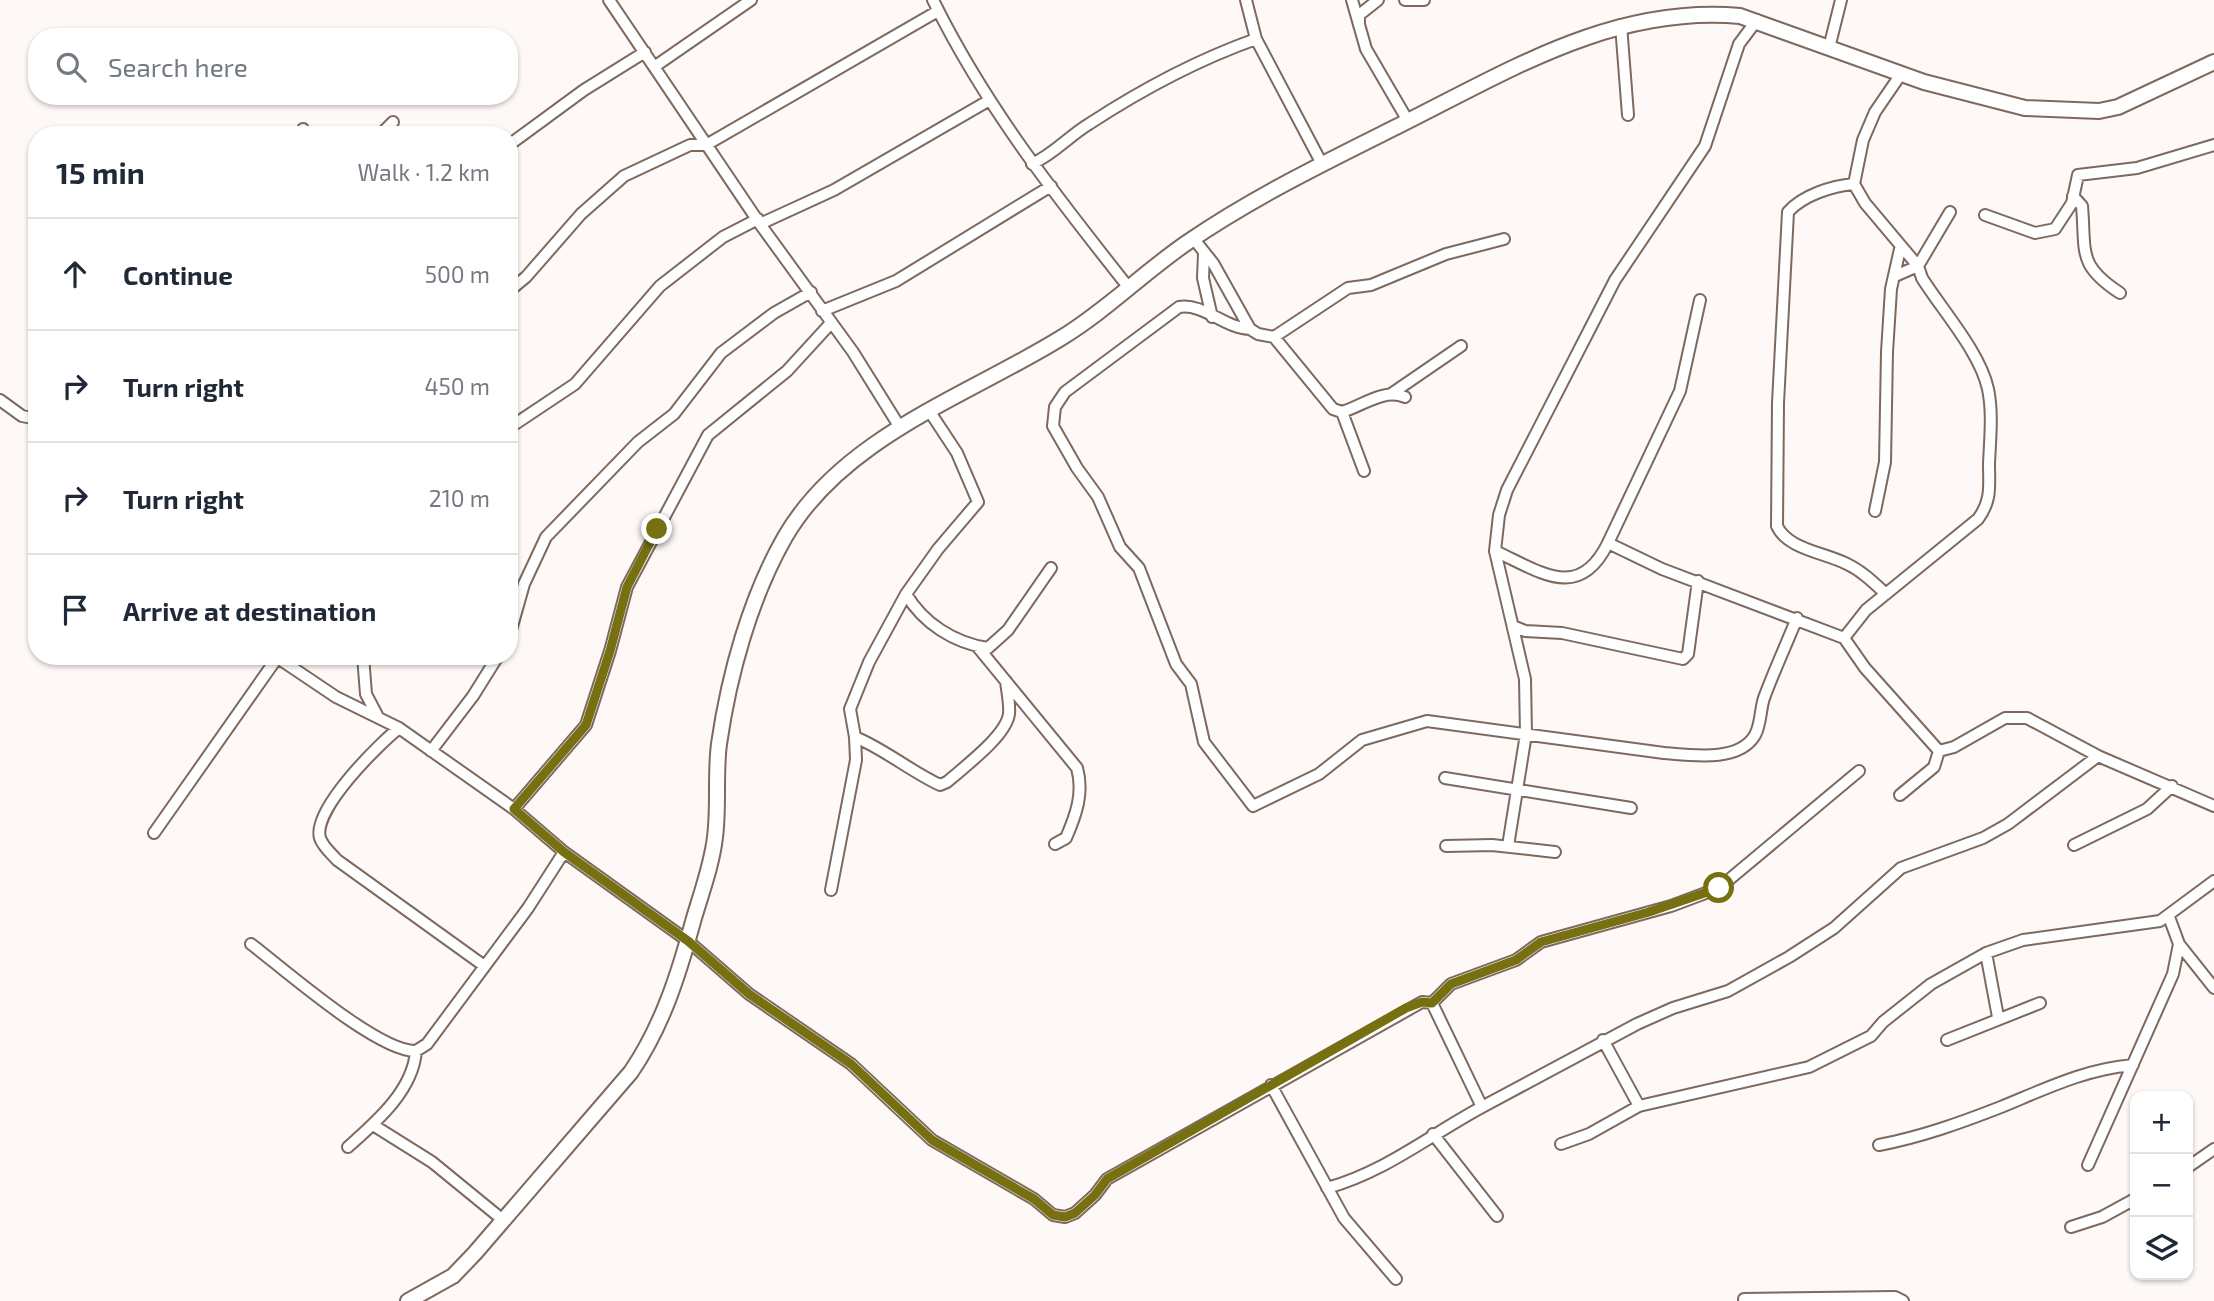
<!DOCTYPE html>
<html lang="en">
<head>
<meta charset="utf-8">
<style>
	:root { --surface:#fff; --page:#f6f6f7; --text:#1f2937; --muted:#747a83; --line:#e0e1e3 }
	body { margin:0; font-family:"Exo 2",sans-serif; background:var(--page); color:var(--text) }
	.controls { position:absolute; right:21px; bottom:21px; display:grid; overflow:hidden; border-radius:14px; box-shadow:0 2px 5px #0004 }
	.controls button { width:63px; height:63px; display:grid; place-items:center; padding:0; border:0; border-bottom:2px solid var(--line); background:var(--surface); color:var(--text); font:35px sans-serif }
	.stop { position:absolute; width:21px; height:21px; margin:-16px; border:5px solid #767011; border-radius:50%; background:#fff }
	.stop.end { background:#767011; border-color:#fff; box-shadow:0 2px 7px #0008 }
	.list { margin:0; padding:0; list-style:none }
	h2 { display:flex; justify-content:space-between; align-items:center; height:91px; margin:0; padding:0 28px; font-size:30px }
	h2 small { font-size:23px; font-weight:400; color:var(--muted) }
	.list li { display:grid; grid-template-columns:46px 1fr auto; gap:21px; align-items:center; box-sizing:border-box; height:112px; padding:0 28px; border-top:2px solid var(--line) }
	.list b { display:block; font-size:26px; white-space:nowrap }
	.list em { font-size:23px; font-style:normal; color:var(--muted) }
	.icon { flex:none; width:38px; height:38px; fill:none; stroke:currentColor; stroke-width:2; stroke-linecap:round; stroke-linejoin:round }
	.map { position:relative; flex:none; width:2214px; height:1301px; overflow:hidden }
	.search { position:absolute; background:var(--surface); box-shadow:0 2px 5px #0004; left:28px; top:28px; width:490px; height:77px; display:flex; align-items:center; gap:18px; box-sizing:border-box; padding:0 24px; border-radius:28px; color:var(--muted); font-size:26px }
	.panel { position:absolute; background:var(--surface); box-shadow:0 2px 5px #0004; left:28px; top:126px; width:490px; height:539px; border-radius:28px }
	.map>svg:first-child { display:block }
</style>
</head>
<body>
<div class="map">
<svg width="2214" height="1301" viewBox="0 0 2214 1301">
	<rect width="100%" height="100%" fill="#fef9f6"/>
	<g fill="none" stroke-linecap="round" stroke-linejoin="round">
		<g stroke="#7d695e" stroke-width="14">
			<path id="minor" d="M609 0 760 224 853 352 901 429
				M933 0C985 106 1056 196 1129 288
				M1246 0 1256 39 1322 164
				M1352 0 1366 49 1408 121
				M1405 0H1424
				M1757 20 1739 44 1705 146 1615 280 1507 490 1499 515 1495 551C1541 572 1579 602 1608 543L1662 569 1844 638 1865 668 1939 751 1954 747 2005 718H2027L2098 756 2214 806
				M1359 25V15L1378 0
				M1621 25 1628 115
				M1829 48 1841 0
				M654 67 751 0
				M303 129 306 135
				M380 135 393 122
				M509 145 584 90 645 52
				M1032 164C1054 154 1069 136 1089 124 1141 90 1197 60 1256 39
				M1854 184C1832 186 1803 195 1788 212L1778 403 1777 526C1787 549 1826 553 1847 564 1862 571 1874 583 1886 594
				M2073 196 2082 206C2086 252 2077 265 2120 293
				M1985 215 2035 233 2055 229 2072 203 2078 175 2137 168 2214 145
				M760 224 834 190 988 101
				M1193 238 1213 263 1250 329 1258 334 1274 337 1333 409 1342 412C1362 406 1384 388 1405 397
				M1204 254 1203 278 1212 317
				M1895 276 1918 266 1950 212
				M509 291 526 277 581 214 624 176 690 145H706L938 11
				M822 311 896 281 1051 186
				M1250 329C1224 328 1204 303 1179 307L1065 392 1055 407 1053 426 1077 468 1098 497 1120 547 1139 568 1176 664 1191 684 1204 742 1253 806 1319 774 1362 740 1427 721 1664 753C1690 755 1739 763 1755 735 1761 725 1760 710 1764 698 1774 671 1786 645 1797 618
				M1274 337 1348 288 1371 285 1446 254 1504 239
				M1391 394 1461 346
				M0 400 22 416 37 419
				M1342 412 1364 471
				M509 428 575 384 660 286 723 237 758 219
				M1875 511 1885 462 1887 352 1891 289 1900 249
				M1608 543 1680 391 1700 300
				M1495 551 1525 679 1526 734 1508 846
				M906 594C923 623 954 643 988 648L1008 630 1051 568
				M1513 626 1525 631 1562 633 1683 659 1688 654 1698 581
				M509 637 524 584 546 537 638 442 674 414 721 353 774 313 811 292
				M1844 638 1866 610 1978 519C1992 500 1989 486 1989 464 1990 439 1993 413 1988 389 1980 352 1942 310 1922 278L1918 266 1865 203 1854 184 1863 140 1875 112 1901 74
				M977 646 1077 768C1084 793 1076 815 1066 838L1055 844
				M275 656 336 697 399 728 514 809 564 852 688 941 749 994 851 1064 932 1140 1034 1199 1053 1215 1065 1217 1075 1213 1095 1195 1107 1179 1422 1002 1432 1003 1482 1107 1637 1024 1673 1008 1728 991 1789 957 1834 928 1901 868 1983 838 2008 824 2098 756
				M363 656 366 694 377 715
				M399 728C378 745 312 810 320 838 323 847 331 853 337 860L483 965
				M855 737C886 750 910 771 940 785L947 782C964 767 1006 736 1009 714 1010 704 1007 691 1006 681
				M431 751 473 696 498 656
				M1445 778 1631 808
				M1900 795 1934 767 1939 751
				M514 809 586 725 610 651 627 587 708 435 787 371 831 323
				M154 833 277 658
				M2074 845 2147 809 2172 786
				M1446 846 1492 845 1555 852
				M831 890 856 760 855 737 850 709 869 662 906 594 938 549 978 502 957 453 930 412
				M2169 917 2179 944 2214 988
				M251 944C284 969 378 1052 416 1051L427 1044 528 908 564 852
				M1986 953 1998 1017
				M1432 1003 1451 984 1516 960 1541 942 1671 906 1719 888 1859 771
				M1603 1040 1639 1106
				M1947 1040 2040 1003
				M1271 1085 1344 1218 1396 1279
				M373 1125 432 1162 503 1220
				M1433 1134 1497 1216
				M1561 1144 1589 1134 1639 1106 1809 1067 1871 1036 1883 1022 1931 984 1986 953 2023 940 2160 921 2214 881
				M1879 1145C1921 1137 1960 1123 2001 1107 2045 1089 2085 1069 2133 1065
				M348 1147C375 1123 413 1091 416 1051
				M2088 1165 2173 974 2179 944
				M2188 1167 2214 1149
				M1327 1188C1385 1172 1430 1135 1482 1107
				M2071 1227 2102 1217 2135 1199
				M1744 1299 1895 1297 1903 1301"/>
		</g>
		<g stroke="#7d695e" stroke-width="18">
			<path id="tertiary" d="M408 1301 453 1276 475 1253 631 1072C663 1025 679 973 694 918 702 891 712 864 715 837 719 806 715 775 719 744 729 675 750 598 785 537 843 437 967 396 1061 338 1107 310 1144 272 1188 242 1255 196 1330 160 1402 124 1510 70 1614 5 1740 16L1924 82 2025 108 2099 111 2118 107 2214 62"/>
		</g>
		<use href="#minor" stroke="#fff" stroke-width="10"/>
		<use href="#tertiary" stroke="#fff" stroke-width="14"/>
	</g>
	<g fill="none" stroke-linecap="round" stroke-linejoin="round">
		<path stroke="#767011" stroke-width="9" d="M657 529 627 587 610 651 586 725 514 809 564 852 688 941 749 994 851 1064 932 1140 1034 1199 1053 1215 1065 1217 1075 1213 1095 1195 1107 1179 1406 1008 1422 1002 1432 1003 1451 984 1516 960 1541 942 1649 912 1719 888"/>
	</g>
</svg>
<div class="controls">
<button>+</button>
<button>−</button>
<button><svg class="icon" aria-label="layers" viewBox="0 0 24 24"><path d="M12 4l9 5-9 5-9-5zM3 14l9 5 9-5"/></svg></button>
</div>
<div class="stop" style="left:1719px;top:888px"></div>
<div class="stop end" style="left:657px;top:529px"></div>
<div class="search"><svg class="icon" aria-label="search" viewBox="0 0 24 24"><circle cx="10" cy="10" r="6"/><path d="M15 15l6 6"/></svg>Search here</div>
<section class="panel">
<h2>15 min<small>Walk · 1.2 km</small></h2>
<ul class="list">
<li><svg class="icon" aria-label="ahead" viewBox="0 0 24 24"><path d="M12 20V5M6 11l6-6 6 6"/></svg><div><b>Continue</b></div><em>500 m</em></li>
<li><svg class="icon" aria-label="right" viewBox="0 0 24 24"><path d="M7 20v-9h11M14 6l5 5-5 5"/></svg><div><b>Turn right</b></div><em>450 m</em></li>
<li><svg class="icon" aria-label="right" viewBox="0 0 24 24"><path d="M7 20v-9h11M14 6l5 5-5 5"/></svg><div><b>Turn right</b></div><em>210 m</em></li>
<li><svg class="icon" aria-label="arrive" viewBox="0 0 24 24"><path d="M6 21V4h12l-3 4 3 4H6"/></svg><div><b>Arrive at destination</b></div></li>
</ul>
</section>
</div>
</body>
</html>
